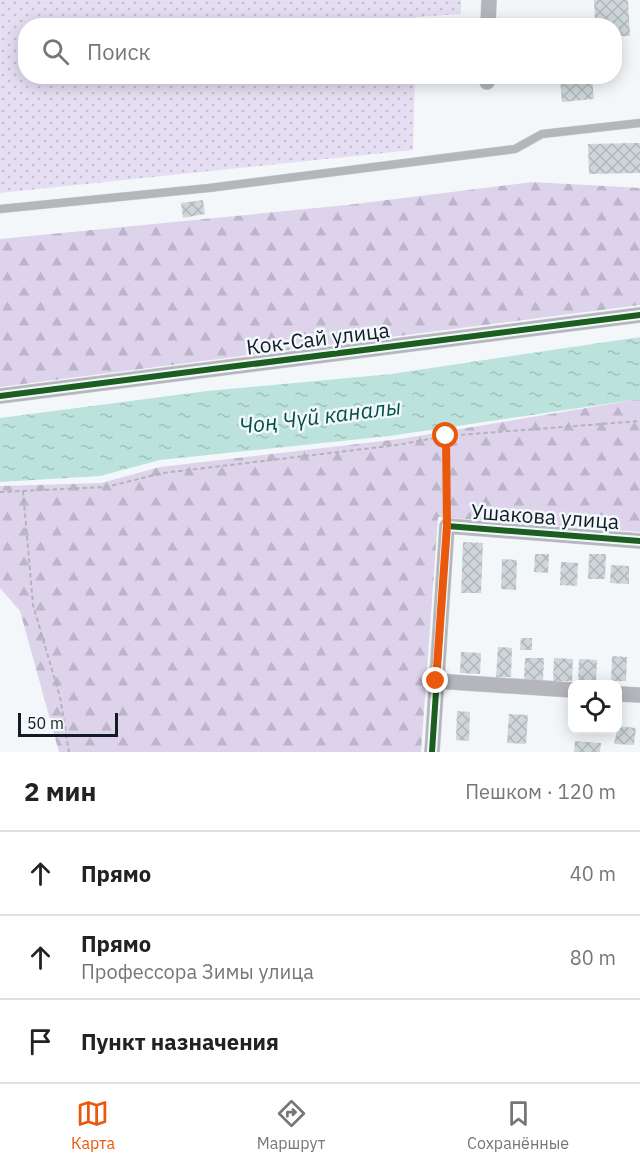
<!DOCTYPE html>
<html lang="ru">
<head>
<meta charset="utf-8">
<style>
	:root { --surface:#fff; --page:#f6f6f6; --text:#222; --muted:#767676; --line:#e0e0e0; --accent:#ea580c }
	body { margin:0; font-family:"IBM Plex Sans",sans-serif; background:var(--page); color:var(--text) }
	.controls { position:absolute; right:18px; bottom:18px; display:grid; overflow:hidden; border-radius:12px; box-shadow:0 3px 15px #0003 }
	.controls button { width:54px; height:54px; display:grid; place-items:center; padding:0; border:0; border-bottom:2px solid var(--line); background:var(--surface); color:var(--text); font:30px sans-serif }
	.scale { position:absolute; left:18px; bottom:15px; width:100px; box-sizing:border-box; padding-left:6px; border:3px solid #121c23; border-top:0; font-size:16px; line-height:21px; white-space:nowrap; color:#121c23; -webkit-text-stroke:4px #f2f8fc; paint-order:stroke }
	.stop { position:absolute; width:18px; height:18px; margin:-14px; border:4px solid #ea580c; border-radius:50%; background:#fff }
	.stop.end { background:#ea580c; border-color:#fff; box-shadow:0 2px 6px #0008 }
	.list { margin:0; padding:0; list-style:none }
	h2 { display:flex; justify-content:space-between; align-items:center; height:78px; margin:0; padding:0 24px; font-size:26px }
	h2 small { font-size:20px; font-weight:400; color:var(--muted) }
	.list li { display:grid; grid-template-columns:39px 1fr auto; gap:18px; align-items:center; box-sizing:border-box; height:84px; padding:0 24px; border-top:2px solid var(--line) }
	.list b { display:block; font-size:22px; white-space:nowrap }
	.list p { margin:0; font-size:20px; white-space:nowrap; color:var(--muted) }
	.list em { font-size:20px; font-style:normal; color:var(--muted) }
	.icon { flex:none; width:33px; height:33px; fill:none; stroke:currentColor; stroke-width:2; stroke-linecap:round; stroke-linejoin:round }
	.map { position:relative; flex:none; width:640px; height:752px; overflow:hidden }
	.search { position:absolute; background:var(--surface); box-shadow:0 3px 15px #0003; left:18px; right:18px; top:18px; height:66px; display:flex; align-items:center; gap:15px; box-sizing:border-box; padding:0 21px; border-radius:24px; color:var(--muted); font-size:22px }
	.sheet { height:330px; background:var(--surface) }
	nav { display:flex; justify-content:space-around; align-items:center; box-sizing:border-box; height:84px; border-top:2px solid var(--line); background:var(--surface); font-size:16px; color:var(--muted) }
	nav a { display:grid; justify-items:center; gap:3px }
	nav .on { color:var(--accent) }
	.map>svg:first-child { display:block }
</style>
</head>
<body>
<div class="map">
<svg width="640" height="752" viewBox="0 0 640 752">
	<defs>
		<pattern id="grass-dots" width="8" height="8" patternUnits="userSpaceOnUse" patternTransform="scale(1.5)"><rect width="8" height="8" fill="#e6dff3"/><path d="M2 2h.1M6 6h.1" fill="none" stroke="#c4bfd0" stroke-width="1.8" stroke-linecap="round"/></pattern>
		<pattern id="forest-firs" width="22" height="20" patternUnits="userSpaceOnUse" patternTransform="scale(1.5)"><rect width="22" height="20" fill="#ddd4ec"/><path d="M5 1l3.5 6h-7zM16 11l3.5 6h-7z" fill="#bdb5ca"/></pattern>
		<pattern id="water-ripples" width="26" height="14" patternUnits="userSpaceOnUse" patternTransform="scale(1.5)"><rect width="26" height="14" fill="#bbe3dc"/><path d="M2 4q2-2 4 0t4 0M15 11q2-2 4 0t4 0" fill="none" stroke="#a0c2bc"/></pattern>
		<pattern id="building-cross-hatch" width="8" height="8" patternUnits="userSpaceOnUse" patternTransform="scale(1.5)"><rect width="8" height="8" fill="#ced6d9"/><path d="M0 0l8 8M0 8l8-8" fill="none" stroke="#b0b7ba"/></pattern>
	</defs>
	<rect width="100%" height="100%" fill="#f4f7fa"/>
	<path fill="url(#grass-dots)" d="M0 0H461V14L416 17V25L26 26V76L415 77 413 150 0 193Z"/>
	<path fill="url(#forest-firs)" d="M533 182 640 188V305L0 387V239L347 205Z
		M640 399V532L438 517 421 752H59L20 611 0 588V486L101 483 160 467 400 439Z"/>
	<path fill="url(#water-ripples)" d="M640 337V399L389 436 160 460 100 476 0 482V418L207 391 391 374Z"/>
	<path fill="url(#building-cross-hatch)" d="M594 0H628L630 36H614V26H595Z
		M592 77 594 99 562 102 560 80Z
		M635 143H640V173L589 174 588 144Z
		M203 200 205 214 183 218 181 203Z
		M463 542 483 543 481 593H461Z
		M535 554H549L548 573 534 572Z
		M589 554H606L605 579H588Z
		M502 559 517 560 516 590 501 589Z
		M561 562 578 563 577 586 560 585Z
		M611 565 629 566V584L610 583Z
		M521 638H532V650H520Z
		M498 647 512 648 511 677H496Z
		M461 652 481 653 480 674 460 673Z
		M612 656 627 657 626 681H611Z
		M525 658H544L543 680H524Z
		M554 658 573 659 572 681H553Z
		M579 659 597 660 596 683 578 682Z
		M457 711 470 712 469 741 456 740Z
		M509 714 528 715 526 744 507 743Z
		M618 726 636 728 634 745 614 744Z
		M575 741 601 743 600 752H574Z"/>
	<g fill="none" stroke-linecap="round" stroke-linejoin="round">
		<g stroke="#d1d4d7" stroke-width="9">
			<path id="lane" d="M0 209 209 188 515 149 542 134 640 123"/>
		</g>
		<g stroke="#d1d4d7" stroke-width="16">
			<path id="street" d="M488 26 489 0
				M487 82V76
				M0 396 640 315
				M436 681 572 690
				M618 694 640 695
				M432 752 447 526 640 541"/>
		</g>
		<path stroke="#b2b4b7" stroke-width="2" stroke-dasharray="4.5 3" stroke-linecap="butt" d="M446 436 640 421
			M23 491 33 605 60 697 69 752
			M0 492 106 487 163 473 397 445 446 436V511"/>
		<use href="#lane" stroke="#b5b6bb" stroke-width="8"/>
		<use href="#street" stroke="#b5b6bb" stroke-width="15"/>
		<g stroke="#f2f8fc" stroke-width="10">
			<path id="cycleway" d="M0 396 640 315
				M432 752 447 526 640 541"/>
		</g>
		<use href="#cycleway" stroke="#1b5e20" stroke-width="6"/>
	</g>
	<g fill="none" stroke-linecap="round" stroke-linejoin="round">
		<path stroke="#ea580c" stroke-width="8" d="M436 681 447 526 446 436"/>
	</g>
	<g text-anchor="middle" stroke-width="5" stroke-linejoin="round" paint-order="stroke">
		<g font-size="21" fill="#121c23" stroke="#f2f8fc">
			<text transform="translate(318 339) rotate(-7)" y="7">Кок-Сай улица</text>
			<text transform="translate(545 517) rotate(4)" y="7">Ушакова улица</text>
		</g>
		<g font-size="22" font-style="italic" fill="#005147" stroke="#f2f8fc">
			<text transform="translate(320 416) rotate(-7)" y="8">Чоң Чүй каналы</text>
		</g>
	</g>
</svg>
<div class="controls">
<button><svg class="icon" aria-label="locate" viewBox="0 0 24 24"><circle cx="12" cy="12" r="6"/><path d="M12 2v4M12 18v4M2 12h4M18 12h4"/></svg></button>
</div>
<div class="scale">50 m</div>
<div class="stop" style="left:446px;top:436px"></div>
<div class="stop end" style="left:436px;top:681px"></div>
<div class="search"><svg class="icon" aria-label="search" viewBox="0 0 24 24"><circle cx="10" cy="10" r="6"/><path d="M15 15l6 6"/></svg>Поиск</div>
</div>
<section class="sheet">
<h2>2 мин<small>Пешком · 120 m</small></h2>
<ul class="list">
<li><svg class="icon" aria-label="ahead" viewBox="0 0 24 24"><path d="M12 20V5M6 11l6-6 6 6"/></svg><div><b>Прямо</b></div><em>40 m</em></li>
<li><svg class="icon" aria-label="ahead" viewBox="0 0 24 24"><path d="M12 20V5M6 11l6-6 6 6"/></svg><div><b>Прямо</b><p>Профессора Зимы улица</p></div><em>80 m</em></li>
<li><svg class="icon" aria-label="arrive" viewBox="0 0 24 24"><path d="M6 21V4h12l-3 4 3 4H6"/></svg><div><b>Пункт назначения</b></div></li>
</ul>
</section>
<nav>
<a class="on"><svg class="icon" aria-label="map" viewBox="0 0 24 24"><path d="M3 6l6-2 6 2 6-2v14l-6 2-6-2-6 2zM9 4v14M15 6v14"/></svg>Карта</a>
<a><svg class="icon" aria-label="directions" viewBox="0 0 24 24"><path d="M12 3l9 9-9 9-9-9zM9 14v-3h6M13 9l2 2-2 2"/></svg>Маршрут</a>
<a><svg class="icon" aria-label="saved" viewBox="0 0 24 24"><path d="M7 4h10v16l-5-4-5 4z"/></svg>Сохранённые</a>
</nav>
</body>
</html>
